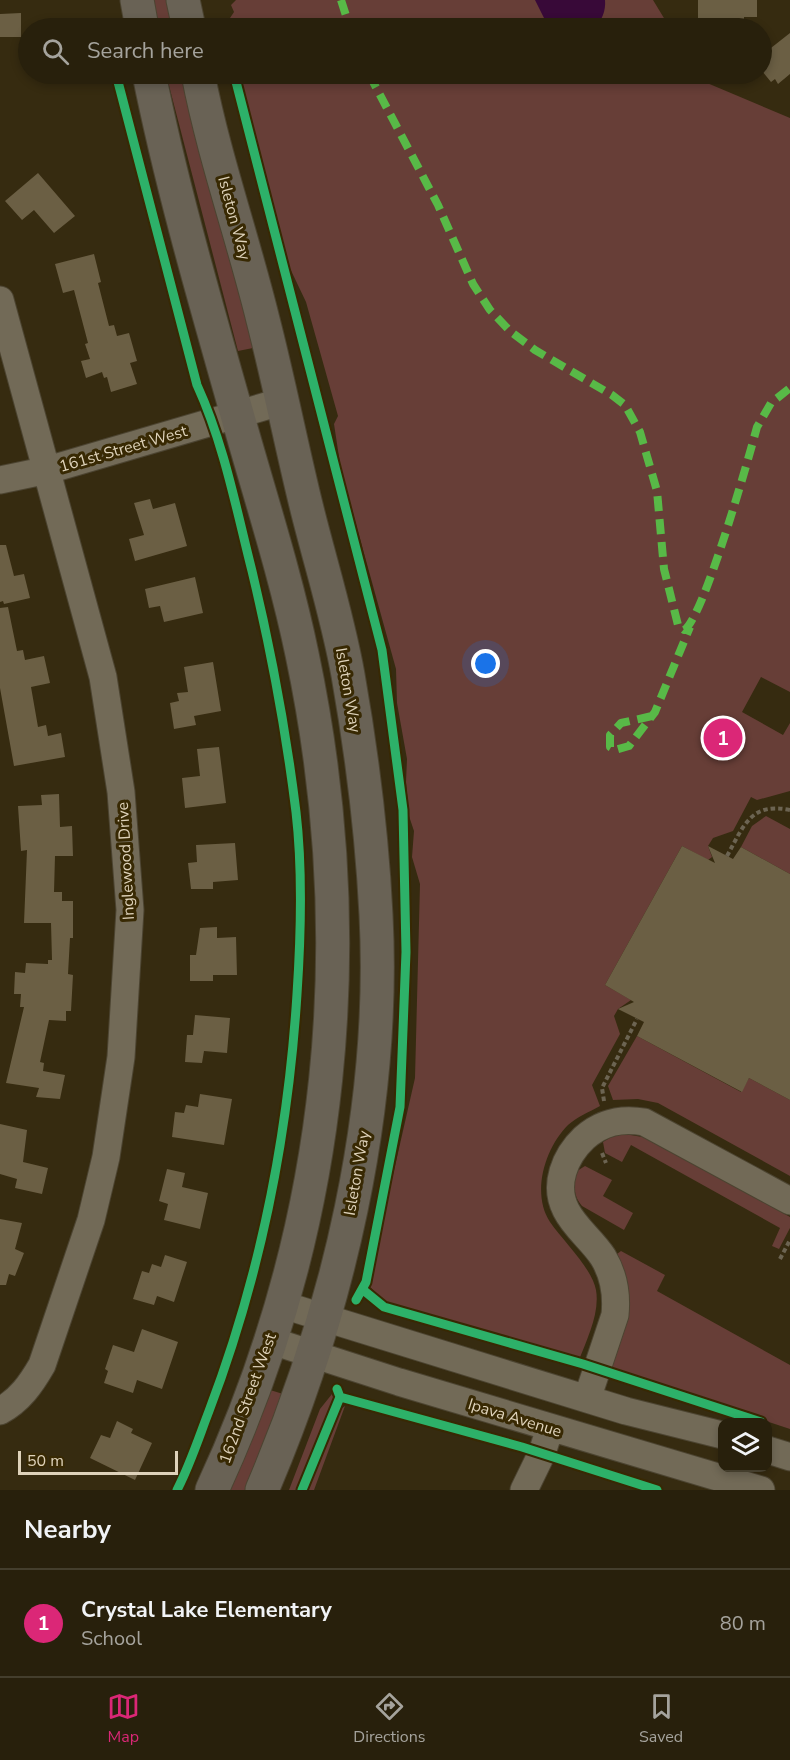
<!DOCTYPE html>
<html lang="en">
<head>
<meta charset="utf-8">
<style>
	:root { --surface:#28200c; --page:#342d1a; --text:#f1f3f6; --muted:#a5a39d; --line:#443e2d; --accent:#db2777 }
	body { margin:0; font-family:"Nunito Sans",sans-serif; background:var(--page); color:var(--text) }
	.controls { position:absolute; right:18px; bottom:18px; display:grid; overflow:hidden; border-radius:12px; box-shadow:0 3px 9px #0003 }
	.controls button { width:54px; height:54px; display:grid; place-items:center; padding:0; border:0; border-bottom:2px solid var(--line); background:var(--surface); color:var(--text); font:30px sans-serif }
	.scale { position:absolute; left:18px; bottom:15px; width:160px; box-sizing:border-box; padding-left:6px; border:3px solid #ded2ba; border-top:0; font-size:16px; line-height:21px; white-space:nowrap; color:#ded2ba; -webkit-text-stroke:4px #382903; paint-order:stroke }
	.you { position:absolute; left:486px; top:664px; width:21px; height:21px; margin:-15px; border:4px solid #fff; border-radius:50%; background:#1a73e8; box-shadow:0 0 0 9px #1a73e833 }
	.badge { display:grid; place-items:center; width:39px; height:39px; border-radius:50%; background:var(--accent); color:#fff; font-size:20px; font-weight:700 }
	.pin { position:absolute; translate:-50% -50%; border:3px solid #fff; box-shadow:0 2px 6px #0006 }
	.list { margin:0; padding:0; list-style:none }
	h2 { display:flex; justify-content:space-between; align-items:center; height:78px; margin:0; padding:0 24px; font-size:26px }
	h2 small { font-size:20px; font-weight:400; color:var(--muted) }
	.list li { display:grid; grid-template-columns:39px 1fr auto; gap:18px; align-items:center; box-sizing:border-box; height:108px; padding:0 24px; border-top:2px solid var(--line) }
	.list b { display:block; font-size:22px; white-space:nowrap }
	.list p { margin:0; font-size:20px; white-space:nowrap; color:var(--muted) }
	.list em { font-size:20px; font-style:normal; color:var(--muted) }
	.icon { flex:none; width:33px; height:33px; fill:none; stroke:currentColor; stroke-width:2; stroke-linecap:round; stroke-linejoin:round }
	.map { position:relative; flex:none; width:790px; height:1490px; overflow:hidden }
	.search { position:absolute; background:var(--surface); box-shadow:0 3px 9px #0003; left:18px; right:18px; top:18px; height:66px; display:flex; align-items:center; gap:15px; box-sizing:border-box; padding:0 21px; border-radius:33px; color:var(--muted); font-size:22px }
	.sheet { height:186px; background:var(--surface) }
	nav { display:flex; justify-content:space-around; align-items:center; box-sizing:border-box; height:84px; border-top:2px solid var(--line); background:var(--surface); font-size:16px; color:var(--muted) }
	nav a { display:grid; justify-items:center; gap:3px }
	nav .on { color:var(--accent) }
	.map>svg:first-child { display:block }
</style>
</head>
<body>
<div class="map">
<svg width="790" height="1490" viewBox="0 0 790 1490">
	<rect width="100%" height="100%" fill="#362b10"/>
	<path fill="#673e37" d="M153 0H169L175 28H158Z
		M236 0H653L670 28H227L226 24 234 12 231 5Z
		M166 74H184L253 348 238 351Z
		M237 74H696L700 80 790 118V692L761 677 742 712 783 735 790 723V791L757 800 751 797 733 831 713 838 708 846 712 857 708 860 682 846 605 985 631 1000 618 1009 614 1016 620 1034 592 1085 600 1106C589 1112 577 1117 568 1125 545 1148 531 1193 550 1222 563 1241 592 1268 596 1290 600 1313 587 1339 579 1360L397 1307 384 1301 368 1285 415 1078 420 884 412 857 414 831 409 816 406 782 407 759 397 703 396 669 341 470 334 424 338 416 306 302 286 260Z
		M766 816 790 829V874L741 847 752 826Z
		M637 1036 741 1092 749 1078 790 1100V1176L658 1103 638 1099 613 1100 608 1086Z
		M625 1134 648 1138 790 1217V1228L779 1249 772 1246 780 1228 631 1145 622 1162 605 1153 603 1142 613 1136Z
		M585 1166 612 1180 603 1196 633 1213 624 1230 582 1206C573 1196 573 1183 577 1171Z
		M621 1251 665 1275 657 1291 790 1365V1429L611 1370 626 1322 617 1254Z
		M267 1389 283 1394 246 1490H229Z
		M332 1394 334 1400 298 1490H289L320 1409Z
		M345 1406 314 1490H306L334 1414Z"/>
	<path fill="#380938" d="M535 0H605C606 10 602 22 593 28H549Z"/>
	<path fill="#6b5f44" d="M698 0H757V17H744V28H704V18H698Z
		M21 13V37H0V14Z
		M790 33V74L778 84 775 79 771 82 762 71V55Z
		M38 173 75 216 54 233 34 210 22 220 5 201Z
		M94 254 101 282 98 283 109 326 114 325 117 336 129 333 137 361 130 363 137 384 111 392 107 377 104 378 102 372 86 378 81 361 90 359 85 344 88 343 74 290 63 293 55 264Z
		M150 499 153 509 175 503 187 546 135 561 129 539 144 535 134 503Z
		M0 545H6L14 576 24 574 30 598 4 604 3 601 0 602Z
		M195 577 203 613 164 622 160 606 149 608 145 589Z
		M8 607 17 651 23 650 25 660 44 656 50 683 31 687 38 727 46 725 48 736 61 733 65 757 14 766 0 688V608Z
		M213 662 221 711 194 716 196 725 174 729 170 703 179 701 177 693 188 692 184 667Z
		M219 747 226 803 185 808 182 778 200 776 197 749Z
		M59 794 60 827 72 826 73 856H55L54 892H62V901H73V938H70L68 974 73 975 71 1011H66V1021L49 1020 40 1062 44 1063 43 1071 65 1075 60 1099 36 1097 39 1088 6 1083 24 1007H20L21 994H14L15 972 25 973 26 963 48 964V960H52L51 923H24L27 850 21 851 18 806 42 805 41 795Z
		M235 843 238 880 213 882V889H191L188 863 197 862 196 845Z
		M682 846 715 863 708 846 733 859 741 847 790 874V1100L749 1078 742 1092 637 1036 644 1022 618 1009 634 1002 605 985Z
		M217 927V938L236 937 237 975H213V981H190V955H196L200 928Z
		M195 1015 230 1018 227 1053 204 1051 202 1063 185 1062 187 1035H193Z
		M200 1094 232 1099 224 1145 172 1137 175 1112 184 1113 186 1105 198 1107Z
		M0 1124 27 1130 23 1162 48 1168 42 1194 15 1188 17 1179 0 1174Z
		M167 1169 185 1173 182 1187 208 1193 200 1229 164 1220 168 1204 159 1201Z
		M0 1219 22 1223 15 1249 24 1253 15 1276 9 1274 6 1285H0Z
		M165 1255 187 1262 174 1302 157 1296 154 1305 133 1299 142 1271 149 1273 152 1264 161 1267Z
		M142 1329 178 1342 162 1389 137 1380 133 1393 104 1383 108 1371 105 1369 113 1345 134 1352Z
		M117 1421 133 1429 131 1433 152 1443 135 1480 90 1458 101 1435 110 1438Z"/>
	<g fill="none" stroke-linecap="round" stroke-linejoin="round">
		<g stroke="#4c4431" stroke-width="29">
			<path id="minor" d="M0 300 103 677 121 792 130 910 121 1057 106 1157 91 1220 42 1365C31 1384 20 1400 0 1411
				M0 480 48 470 280 402
				M280 1304 626 1411 722 1435
				M269 1340 399 1382 761 1490
				M587 1399 615 1315C617 1295 614 1275 603 1257 592 1240 575 1228 566 1210 553 1185 565 1156 584 1138 602 1122 621 1118 644 1122L790 1201
				M768 1450 790 1457
				M524 1490 542 1453 550 1428"/>
		</g>
		<g stroke="#4c4431" stroke-width="35">
			<path id="major" d="M137 0 142 28
				M183 0 189 28
				M149 74C172 188 205 301 237 414 259 493 285 572 302 654 362 939 335 1225 212 1490
				M198 74C214 157 243 238 263 320 279 382 291 444 306 505 320 562 338 618 348 675 362 754 372 835 376 915 386 1109 338 1312 262 1490"/>
		</g>
		<path stroke="#6c6452" stroke-width="4" stroke-dasharray="4.5 3" stroke-linecap="butt" d="M727 856C744 825 751 802 790 810
			M604 1101 602 1088 637 1019
			M602 1153 606 1163
			M780 1259 790 1240"/>
		<use href="#minor" stroke="#726a57" stroke-width="27"/>
		<use href="#major" stroke="#696255" stroke-width="33"/>
		<path stroke="#58b947" stroke-width="8" stroke-dasharray="15 8" stroke-linecap="butt" d="M341 0 350 28
			M369 74 438 205 473 284 490 310 510 331 535 350 612 395 625 405 640 432 657 491 664 569 678 625 684 630C703 620 749 457 757 427L771 403 790 388
			M652 716 621 723 610 735V747L615 750 629 746 655 712 690 627"/>
		<g stroke="#382903" stroke-width="13">
			<path id="cycleway" d="M116 74 197 385C224 444 236 508 252 571 271 650 286 731 296 812 303 872 301 934 297 994 288 1137 260 1277 209 1411 199 1437 190 1465 177 1490
				M234 74 382 650 403 810 406 952 400 1107 366 1282 356 1300
				M362 1289 384 1307 583 1364 761 1422
				M340 1397 522 1447 657 1490
				M302 1490 340 1397 337 1389"/>
		</g>
		<use href="#cycleway" stroke="#2db169" stroke-width="9"/>
	</g>
	<g text-anchor="middle" stroke-width="6" stroke-linejoin="round" paint-order="stroke">
		<g font-size="16" fill="#ded2ba" stroke="#382903">
			<text transform="translate(235 218) rotate(75)" y="6">Isleton Way</text>
			<text transform="translate(123 448) rotate(-16)" y="6">161st Street West</text>
			<text transform="translate(349 690) rotate(80)" y="6">Isleton Way</text>
			<text transform="translate(125 861) rotate(-93)" y="6">Inglewood Drive</text>
			<text transform="translate(356 1173) rotate(-80)" y="6">Isleton Way</text>
			<text transform="translate(247 1398) rotate(-70)" y="6">162nd Street West</text>
			<text transform="translate(515 1417) rotate(17)" y="6">Ipava Avenue</text>
		</g>
	</g>
</svg>
<div class="controls">
<button><svg class="icon" aria-label="layers" viewBox="0 0 24 24"><path d="M12 4l9 5-9 5-9-5zM3 14l9 5 9-5"/></svg></button>
</div>
<div class="scale">50 m</div>
<div class="you"></div>
<div class="pin badge" style="left:723px;top:738px">1</div>
<div class="search"><svg class="icon" aria-label="search" viewBox="0 0 24 24"><circle cx="10" cy="10" r="6"/><path d="M15 15l6 6"/></svg>Search here</div>
</div>
<section class="sheet">
<h2>Nearby<small></small></h2>
<ul class="list">
<li><span class="badge">1</span><div><b>Crystal Lake Elementary</b><p>School</p></div><em>80 m</em></li>
</ul>
</section>
<nav>
<a class="on"><svg class="icon" aria-label="map" viewBox="0 0 24 24"><path d="M3 6l6-2 6 2 6-2v14l-6 2-6-2-6 2zM9 4v14M15 6v14"/></svg>Map</a>
<a><svg class="icon" aria-label="directions" viewBox="0 0 24 24"><path d="M12 3l9 9-9 9-9-9zM9 14v-3h6M13 9l2 2-2 2"/></svg>Directions</a>
<a><svg class="icon" aria-label="saved" viewBox="0 0 24 24"><path d="M7 4h10v16l-5-4-5 4z"/></svg>Saved</a>
</nav>
</body>
</html>
